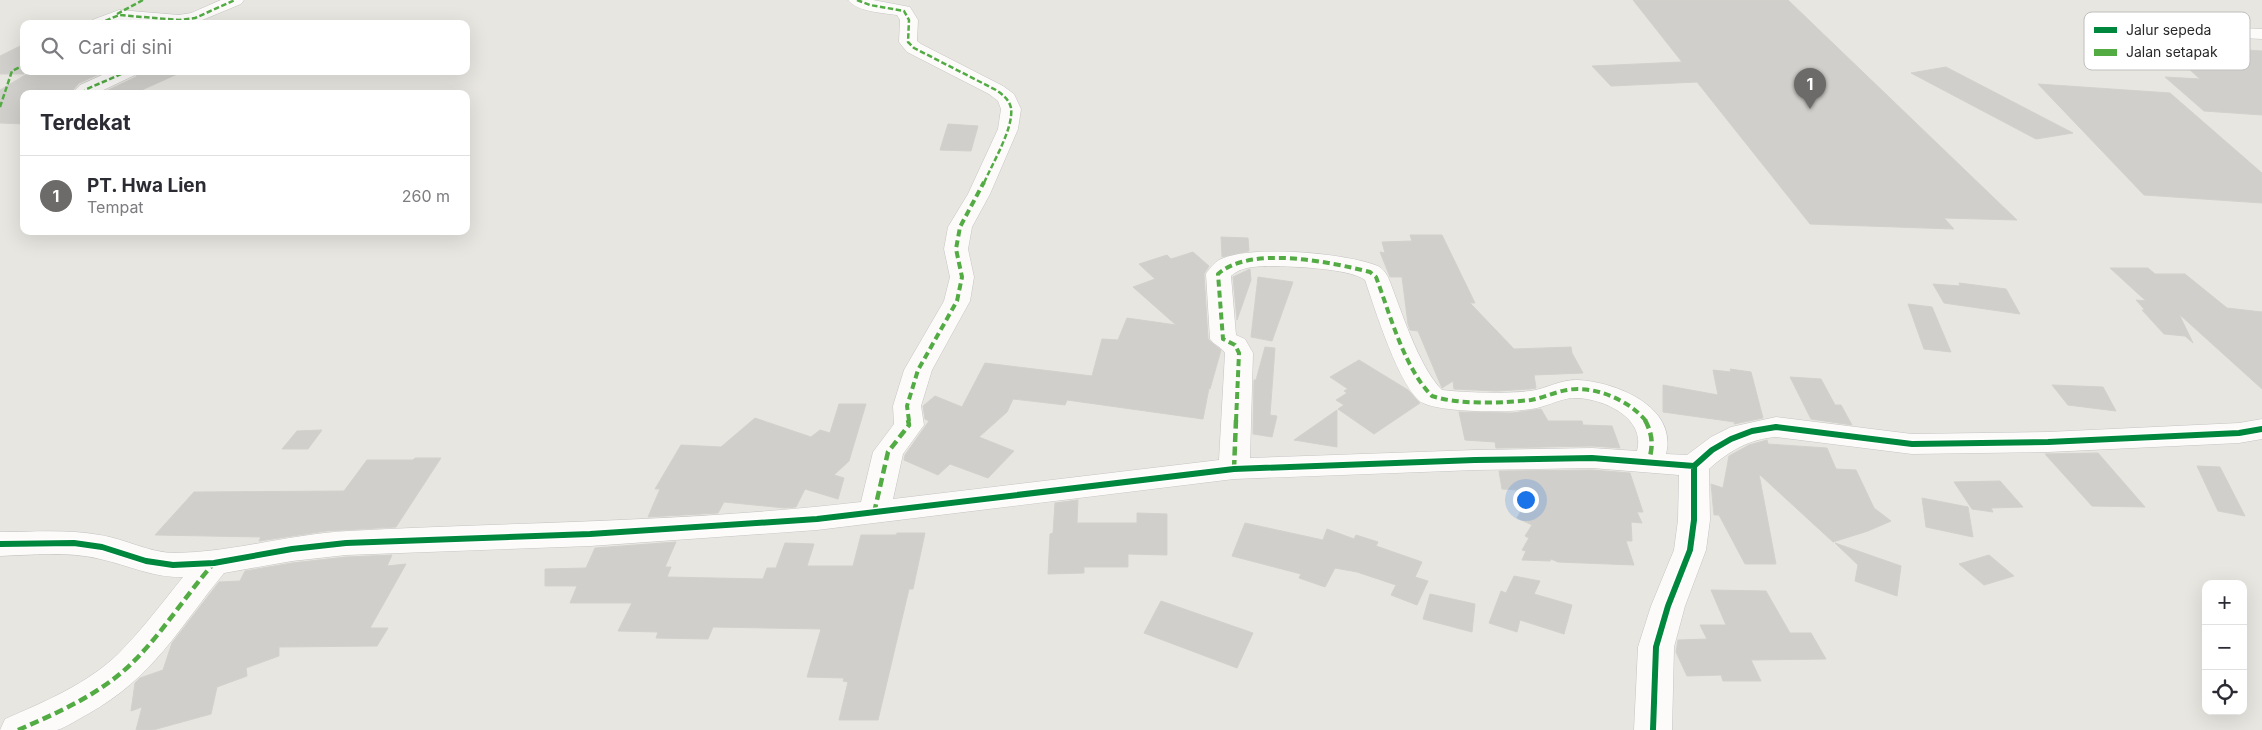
<!DOCTYPE html>
<html lang="id">
<head>
<meta charset="utf-8">
<style>
	:root { --surface:#fff; --page:#f7f7f7; --text:#2b2b33; --muted:#7c7c81; --line:#e1e1e2; --accent:#6c6b69 }
	body { margin:0; font-family:Inter,sans-serif; background:var(--page); color:var(--text) }
	.controls { position:absolute; right:15px; bottom:15px; display:grid; overflow:hidden; border-radius:10px; box-shadow:0 5px 20px #0002 }
	.controls button { width:45px; height:45px; display:grid; place-items:center; padding:0; border:0; border-bottom:1px solid var(--line); background:var(--surface); color:var(--text); font:25px sans-serif }
	.you { position:absolute; left:1525px; top:499px; width:18px; height:18px; margin:-12px; border:4px solid #fff; border-radius:50%; background:#1a73e8; box-shadow:0 0 0 8px #1a73e833 }
	.badge { display:grid; place-items:center; width:32px; height:32px; border-radius:50%; background:var(--accent); color:#fff; font-size:16px; font-weight:700 }
	.pin { position:absolute; translate:-50% -41px; filter:drop-shadow(0 1px 2px #0008) }
	.pin::after { content:''; position:absolute; top:26px; width:18px; height:15px; background:inherit; clip-path:polygon(0 0,100% 0,50% 100%) }
	.list { margin:0; padding:0; list-style:none }
	h2 { display:flex; justify-content:space-between; align-items:center; height:65px; margin:0; padding:0 20px; font-size:21px }
	h2 small { font-size:16px; font-weight:400; color:var(--muted) }
	.list li { display:grid; grid-template-columns:32px 1fr auto; gap:15px; align-items:center; box-sizing:border-box; height:80px; padding:0 20px; border-top:1px solid var(--line) }
	.list b { display:block; font-size:19px; white-space:nowrap }
	.list p { margin:0; font-size:16px; white-space:nowrap; color:var(--muted) }
	.list em { font-size:16px; font-style:normal; color:var(--muted) }
	.icon { flex:none; width:28px; height:28px; fill:none; stroke:currentColor; stroke-width:2; stroke-linecap:round; stroke-linejoin:round }
	.map { position:relative; flex:none; width:2262px; height:730px; overflow:hidden }
	.search { position:absolute; background:var(--surface); box-shadow:0 5px 20px #0002; left:20px; top:20px; width:450px; height:55px; display:flex; align-items:center; gap:12px; box-sizing:border-box; padding:0 18px; border-radius:10px; color:var(--muted); font-size:19px }
	.panel { position:absolute; background:var(--surface); box-shadow:0 5px 20px #0002; left:20px; top:90px; width:450px; height:145px; border-radius:10px }
	.map>svg:first-child { display:block }
</style>
</head>
<body>
<div class="map">
<svg width="2262" height="730" viewBox="0 0 2262 730">
	<rect width="100%" height="100%" fill="#e8e6e0"/>
	<path fill="#d0cfcb" stroke="#d3d1cc" d="M1633 0H1788L2017 220 1944 218 1954 229 1810 224 1697 82 1611 86 1592 66 1682 62Z
		M24 44V74H0V56Z
		M2162 44 2262 51V115L2204 111 2165 77 2200 79Z
		M1946 67 2073 133 2036 139 1911 73Z
		M32 71H106L79 83 72 91V94H24V124L0 123V90Z
		M139 71H184L133 94H100L136 77Z
		M2038 84 2170 93 2262 173V203L2144 195Z
		M948 124 978 126 971 151 940 150Z
		M1410 235H1442L1475 303H1470L1514 349 1571 347 1572 353 1583 373 1534 375 1536 388 1530 389 1497 391 1454 389 1453 381 1442 388 1418 331 1410 330 1408 324 1402 277H1390L1380 252 1385 253 1382 242 1412 241Z
		M1221 237 1248 238 1249 251 1222 257Z
		M1193 252 1209 266 1204 274 1208 339 1221 350 1210 389 1209 388 1203 419 1067 400 1065 405 1013 399 1007 412 979 437 1014 451 988 478 950 464 938 475 904 460 905 455 929 421 925 419 923 406 935 396 962 407 985 363 1092 376 1102 339 1118 340 1127 318 1176 325 1133 287 1155 279 1139 264 1167 255 1171 259Z
		M2110 268H2148L2155 274H2185L2227 308 2262 312V389L2179 314 2193 343 2185 336 2164 334 2142 310H2145L2136 300 2146 301Z
		M1250 269 1251 280 1237 320 1233 277Z
		M1258 277 1293 282 1272 341 1251 337Z
		M1959 283 2006 289 2020 314 1944 303 1933 284 1960 286Z
		M1908 304 1932 307 1951 352 1924 349Z
		M1265 347 1275 348 1270 415 1277 416 1272 437 1253 434 1254 380H1256Z
		M1359 360 1408 390 1420 403 1374 434 1338 409 1344 405 1336 400 1347 393 1344 391 1348 389 1330 377Z
		M1730 369 1751 372 1763 418 1734 424 1735 422 1663 412V385L1718 395 1713 370 1731 372Z
		M1790 377 1821 379 1835 405H1841L1852 425 1811 419Z
		M2052 385 2103 387 2116 411 2068 405Z
		M839 404H866L849 461 834 475 844 478 838 499 805 489 796 507 785 508 724 502 718 513 648 517 660 489H655L681 445 721 447 755 418 811 437 820 430 830 433Z
		M1541 409 1548 421H1582L1583 425 1612 426 1620 448 1592 446 1496 448 1495 442 1465 440 1459 412 1512 413Z
		M1337 410V447L1294 440Z
		M322 430 308 449H282L297 431Z
		M1767 440 1768 444 1827 448 1836 469 1856 470 1874 508 1891 521 1868 531 1833 542 1759 474 1776 564H1745L1719 515H1714L1711 484 1723 488 1729 456 1749 445Z
		M2098 453 2145 507 2092 506 2045 454Z
		M415 458H441L396 527 326 531 259 541 261 537 155 535 194 492 344 491 367 460H413Z
		M2197 466 2220 467 2245 516 2218 511Z
		M1592 470 1630 473 1643 512H1637L1642 523 1631 522 1632 541H1626L1634 565 1558 562 1551 559 1550 561 1522 560 1526 551 1522 550 1529 538 1525 536 1532 525 1517 518 1532 491 1502 489 1499 471Z
		M2000 481 2023 507 1991 508 1993 512 1972 509 1954 482Z
		M1922 498 1968 507 1973 537 1926 527Z
		M1078 500 1077 523H1137V513L1167 514V555L1128 554V567H1084V573L1048 574 1050 534 1053 533 1055 503Z
		M1245 523 1323 540 1327 529 1354 539 1356 535 1378 542 1376 546 1422 562 1415 577 1428 581 1417 605 1391 595 1396 585 1357 572 1335 568 1325 587 1299 578 1301 574 1232 556Z
		M897 533H925L913 589H909L878 720H839L848 682 843 681 844 678 807 677 821 629 713 627 708 639 656 638 658 632 618 631 632 603H570L577 586H545V569L586 568 595 548 676 542 665 567H671L667 577 763 579 767 568H776L785 543 814 544 807 566H853L861 535H896Z
		M1835 543 1901 566 1897 596 1855 581 1858 565Z
		M392 555 387 566 406 564 370 628H388L377 646 279 647V656L246 668 247 676 217 687 211 714 153 730H136L142 707 131 711 135 683 140 678 163 670 172 643 219 582 240 581 245 571 292 563 346 557Z
		M1989 555 2014 576 1984 585 1959 564Z
		M1514 576 1540 581 1534 594 1572 605 1564 634 1520 620 1517 632 1489 623 1501 591 1506 593Z
		M1711 590 1766 591 1790 633H1811L1826 659 1751 660 1761 681H1723L1721 675 1687 676 1676 652 1678 640 1707 639 1700 625H1726Z
		M1430 594 1475 604 1472 632 1423 619Z
		M1161 601 1253 633 1237 668 1144 633Z"/>
	<g fill="none" stroke-linecap="round" stroke-linejoin="round">
		<g stroke="#c5c4c5" stroke-width="1">
			<path id="minor" d="M221 0H244L241 4 195 23 160 24 121 20 114 24H89L92 20 119 10 179 15 191 13Z
				M848 0H873L910 7 918 20 917 41 921 44 1003 86 1014 94 1021 109 1018 129 990 194 972 227 968 249 974 277 970 301 932 370 921 406 924 425 903 454 893 499 1219 460 1225 353C1222 347 1214 345 1210 339L1206 274C1209 269 1214 263 1219 260 1249 244 1346 253 1378 266 1382 268 1386 273 1388 277 1401 309 1418 366 1442 390 1470 393 1501 394 1530 391 1546 389 1561 379 1578 380 1615 382 1678 406 1666 454L1687 455 1711 437 1731 427 1776 417 1912 434 2048 432 2239 423 2262 419V439L2239 443 2048 452 1912 454 1776 437C1749 439 1729 451 1709 469L1710 520 1706 550 1685 606 1674 647 1672 730H1634L1638 647 1651 606 1674 550 1678 520 1679 475 1592 468 1475 470 1234 479 817 530 590 546 346 555 292 561 224 573C178 629 154 677 88 714 78 719 67 727 57 730 44 730 15 730 0 730L5 719C44 702 87 684 118 654 142 630 162 603 183 577 153 578 128 565 100 559 68 551 33 555 0 556V532C33 532 67 529 100 535 126 539 149 553 176 553 234 552 290 534 348 531 519 522 691 522 861 502L873 452 894 424 893 406 904 370 944 301 950 277 944 249 948 227 968 194 998 129 1001 109 998 101 989 94 907 52 899 42 900 20 897 15C884 13 857 12 848 0ZM1265 266C1286 266 1350 268 1365 280 1374 306 1400 391 1423 403 1443 413 1514 413 1537 408 1550 405 1564 397 1577 398 1604 399 1646 418 1637 451L1592 448 1475 450 1250 458 1253 353 1245 339 1236 335 1231 276C1241 267 1252 267 1265 266Z
				M2153 24 2262 29V39L2147 33 2144 29 2147 25Z
				M111 71H137L135 75 95 94H74L73 92 80 85Z"/>
		</g>
		<use href="#minor" fill="#fcfbfa" fill-rule="evenodd"/>
		<path stroke="#53ab44" stroke-width="2.5" stroke-dasharray="5.5 2.5" stroke-linecap="butt" d="M857 0 870 5 904 11 909 20 908 42 914 48 996 90C1003 95 1009 99 1011 108 1014 128 992 164 984 183
			M117 14 143 0
			M98 24 119 15 179 20 195 18 235 0
			M85 94 83 92 87 89 128 71
			M0 107 12 71 24 65"/>
		<path stroke="#53ab44" stroke-width="4" stroke-dasharray="7 4" stroke-linecap="butt" d="M909 421 907 406 918 370 957 301 962 277 956 249 960 227 984 182
			M1236 421 1239 353 1235 345 1223 339 1218 274C1251 245 1330 262 1370 272L1376 277C1390 314 1404 368 1432 396 1458 405 1503 403 1531 400 1543 398 1555 392 1567 390 1594 385 1629 400 1646 421"/>
		<path stroke="#53ab44" stroke-width="4.5" stroke-dasharray="9 4.5" stroke-linecap="butt" d="M1645 420C1653 435 1653 445 1649 461
			M1234 469 1236 420
			M874 513 888 452 909 425 908 420
			M18 730C57 713 99 695 131 664 162 634 185 596 214 563"/>
		<g stroke="#fff" stroke-width="9">
			<path id="cycleway" d="M0 544 74 543 102 547 146 561 173 565 214 563 292 549 346 543 590 534 817 519 1234 469 1475 460 1592 458 1694 466
				M1653 730 1656 647 1668 606 1690 550 1694 520V466L1712 450 1731 439 1752 431 1776 427 1912 444 2048 442 2239 433 2262 429"/>
		</g>
		<use href="#cycleway" stroke="#00873e" stroke-width="6"/>
	</g>
	<rect x="2084" y="12" width="166" height="58" rx="8" fill="#fff" stroke="#bfbfbf" stroke-width="1"/>
	<rect x="2094" y="27" width="23" height="6" fill="#00873e"/>
	<rect x="2094" y="49" width="23" height="7" fill="#53ab44"/>
	<g font-size="14" fill="#292929">
		<text x="2126" y="35">Jalur sepeda</text>
		<text x="2126" y="57">Jalan setapak</text>
	</g>
</svg>
<div class="controls">
<button>+</button>
<button>−</button>
<button><svg class="icon" aria-label="locate" viewBox="0 0 24 24"><circle cx="12" cy="12" r="6"/><path d="M12 2v4M12 18v4M2 12h4M18 12h4"/></svg></button>
</div>
<div class="you"></div>
<div class="pin badge" style="left:1810px;top:109px">1</div>
<div class="search"><svg class="icon" aria-label="search" viewBox="0 0 24 24"><circle cx="10" cy="10" r="6"/><path d="M15 15l6 6"/></svg>Cari di sini</div>
<section class="panel">
<h2>Terdekat<small></small></h2>
<ul class="list">
<li><span class="badge">1</span><div><b>PT. Hwa Lien</b><p>Tempat</p></div><em>260 m</em></li>
</ul>
</section>
</div>
</body>
</html>
